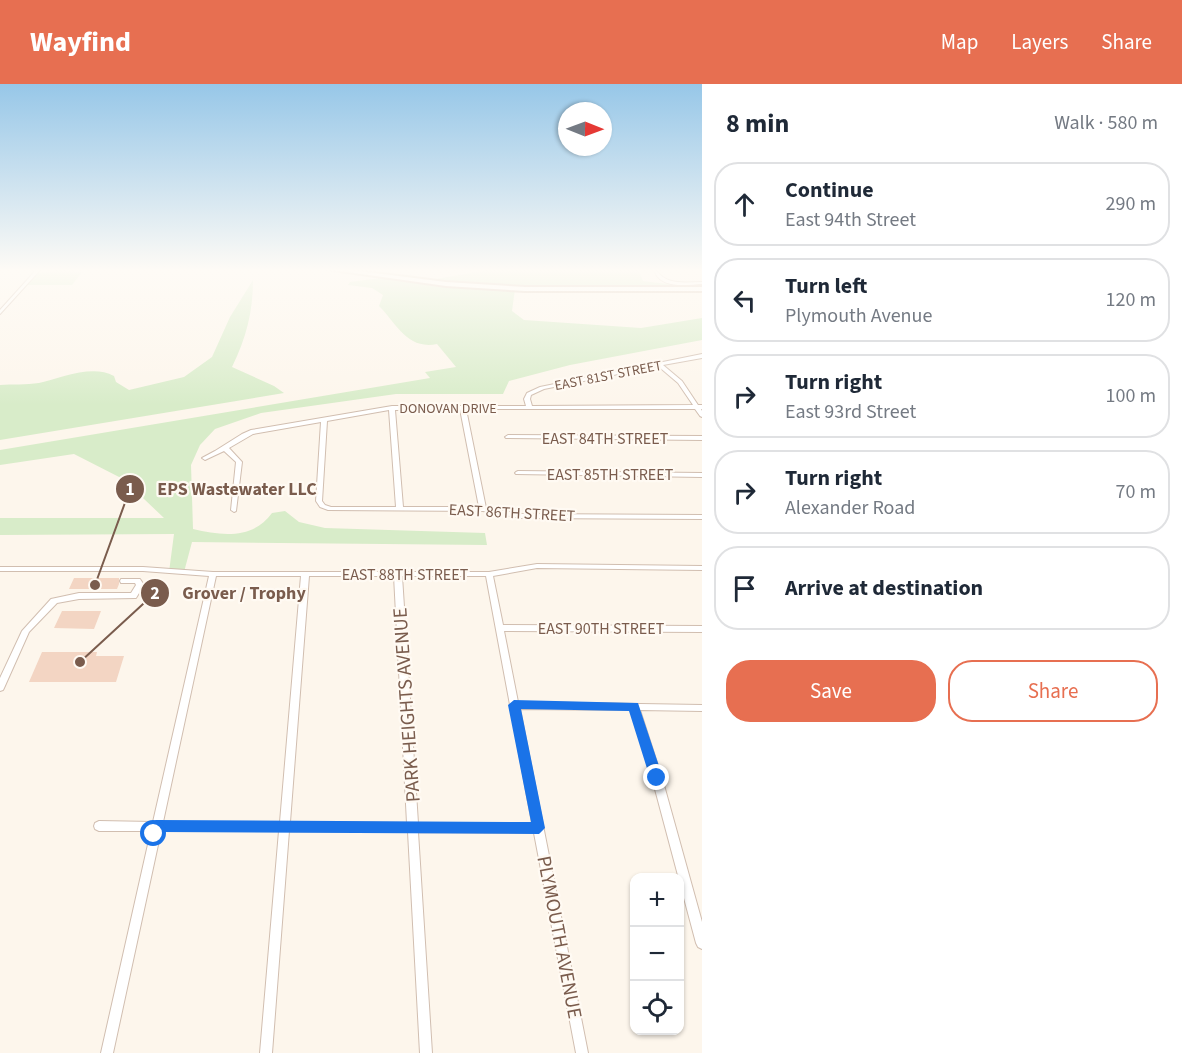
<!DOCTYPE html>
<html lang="en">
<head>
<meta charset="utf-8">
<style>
	:root { --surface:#fff; --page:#f2f2f3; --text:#1f2937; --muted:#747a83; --line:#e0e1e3; --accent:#e76f51 }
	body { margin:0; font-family:"Source Sans 3",sans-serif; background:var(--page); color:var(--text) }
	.controls { position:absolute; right:18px; bottom:18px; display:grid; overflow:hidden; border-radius:12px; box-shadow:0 2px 4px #0004 }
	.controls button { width:54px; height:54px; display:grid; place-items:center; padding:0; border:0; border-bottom:2px solid var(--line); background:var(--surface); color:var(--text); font:30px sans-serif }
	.compass { position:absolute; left:558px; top:18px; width:54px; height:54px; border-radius:50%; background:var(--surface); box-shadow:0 2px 4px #0004; rotate:91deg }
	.stop { position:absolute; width:18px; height:18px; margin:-14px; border:4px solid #1a73e8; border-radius:50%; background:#fff }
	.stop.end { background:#1a73e8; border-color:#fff; box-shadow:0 2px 6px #0008 }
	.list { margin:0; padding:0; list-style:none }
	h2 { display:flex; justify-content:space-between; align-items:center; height:78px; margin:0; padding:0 24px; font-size:26px }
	h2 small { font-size:20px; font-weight:400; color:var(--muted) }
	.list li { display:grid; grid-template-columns:39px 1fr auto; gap:18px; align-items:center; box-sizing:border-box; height:84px; margin:0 12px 12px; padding:0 12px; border:2px solid var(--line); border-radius:24px }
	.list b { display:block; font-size:22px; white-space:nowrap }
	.list p { margin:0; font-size:20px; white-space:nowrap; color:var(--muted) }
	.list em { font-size:20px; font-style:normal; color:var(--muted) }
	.actions { display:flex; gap:12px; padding:18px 24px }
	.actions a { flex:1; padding:14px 0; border:2px solid var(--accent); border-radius:24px; text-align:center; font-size:21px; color:var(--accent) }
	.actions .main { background:var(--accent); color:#fff }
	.icon { flex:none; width:33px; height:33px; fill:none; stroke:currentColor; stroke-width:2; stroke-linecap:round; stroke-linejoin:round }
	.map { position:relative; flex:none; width:702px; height:969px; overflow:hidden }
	header { display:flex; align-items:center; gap:36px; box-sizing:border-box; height:84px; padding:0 30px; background:var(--accent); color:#fff }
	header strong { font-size:28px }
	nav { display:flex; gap:33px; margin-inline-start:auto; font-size:21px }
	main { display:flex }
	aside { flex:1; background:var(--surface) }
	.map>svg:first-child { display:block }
</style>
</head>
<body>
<header>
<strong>Wayfind</strong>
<nav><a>Map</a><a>Layers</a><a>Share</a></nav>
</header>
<main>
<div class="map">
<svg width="702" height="969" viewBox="0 0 702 969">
	<rect width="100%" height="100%" fill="#fdf6ec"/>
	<path fill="#d8ecc9" d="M494 185H641L639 188 643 197 676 201 681 206 515 205 512 227 524 236 641 244 702 234V256L570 281 509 297 503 310H396L261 329 215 345 200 361 191 381 193 445C223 452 253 455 272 429L285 427 299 438 325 444 485 449 487 461 192 458 184 488H169L174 450 0 451V434H164L123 395 74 370 0 381V366L430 294 425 288 456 283 437 260C407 266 397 240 379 222L383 211 372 204 348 201 350 198 380 194 378 191 424 197Z
		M62 186 82 188 72 201H25L35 190Z
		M253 196C253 228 246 254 232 283L274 302 284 309 0 356V301C12 300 26 301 39 299 61 294 92 280 114 292L116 298 129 306 184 293 212 273 230 233Z"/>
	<path fill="#f3d5c3" d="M74 494H119V500L117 505H69Z
		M62 527H101L94 545 54 544Z
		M42 568H97L96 572H124L116 598H29Z"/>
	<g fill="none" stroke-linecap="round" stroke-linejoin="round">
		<g stroke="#d1beb0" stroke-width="2">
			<path id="street" d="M37 185H41L0 230V226Z
				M654 186H656C667 202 685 198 702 198V200C685 201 660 205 654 186Z
				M702 270V274L663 281 682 297 698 321H702V325H701L702 327V333L700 332 695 325H466L486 424 521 430 702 431V435L521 434 483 427 328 426 320 423 316 417 321 338 253 350 229 364 242 378 236 427 234 428 231 426 236 378 224 367 207 375 205 376 202 374 215 367 242 350 251 346 392 322H526L524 315 527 309 540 303ZM658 282 678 299 693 321 532 322 530 315 531 311 544 305ZM460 325 479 423H403L395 326ZM389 326 396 423H331L325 421 322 417 327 337Z
				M508 351 702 352V356L506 354 505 353Z
				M518 387 702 389V393L516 390 515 389 516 388Z
				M537 480 702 482V486L537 484 493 492 503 541 702 542V548L504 547 518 618 702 621V627L640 626 662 694 702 838V865L698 863 696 859 652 694 631 626 520 625 588 969H576L534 749 418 748 432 969H420L408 748 289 747 272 969H260L279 747H161L113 969H101L151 747H99L95 745 94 742 95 739 99 737 153 738 209 492 143 487H0V483H143L213 488H395L398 487 401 488H489ZM216 492H301L280 738H163ZM309 492H394L407 739 290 738ZM402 492H486L532 739H418Z
				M121 495H140L144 501 136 514 79 515 57 519 29 548 4 604 3 606 0 607V594L22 547 51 515 79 509H131L136 501 135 499H121L120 497Z"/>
		</g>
		<g stroke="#d6c0b0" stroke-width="4">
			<path id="secondary" d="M326 185H343L446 198 525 203H702V207H525L446 202Z"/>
		</g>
		<use href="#street" fill="#fff" fill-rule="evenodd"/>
		<use href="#secondary" fill="#fff" fill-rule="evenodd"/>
	</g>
	<linearGradient id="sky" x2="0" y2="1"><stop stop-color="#97c7e8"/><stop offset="0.58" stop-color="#fefbf6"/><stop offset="1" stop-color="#fefbf6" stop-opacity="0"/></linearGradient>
	<rect width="702" height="321" fill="url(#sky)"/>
	<path fill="#1a73e8" d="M514 616 638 619 663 694 661 698 657 700 650 694 629 627 521 625 545 744 539 750 162 748 159 754 154 756 148 750 151 738 156 736 531 738 508 621Z"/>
	<g text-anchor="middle" stroke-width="4.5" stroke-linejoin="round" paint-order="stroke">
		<g font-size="14" fill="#7a5c4d" stroke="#fffaf3">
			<text transform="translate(608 291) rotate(-11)" y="5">EAST 81ST STREET</text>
			<text x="448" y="329">DONOVAN DRIVE</text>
		</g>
		<g font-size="16" fill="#7a5c4d" stroke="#fffaf3">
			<text x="605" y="360">EAST 84TH STREET</text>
			<text x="610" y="396">EAST 85TH STREET</text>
			<text transform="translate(512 428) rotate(3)" y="6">EAST 86TH STREET</text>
			<text x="405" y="496">EAST 88TH STREET</text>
			<text x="601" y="550">EAST 90TH STREET</text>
		</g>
		<g font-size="20" fill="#7a5c4d" stroke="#fffaf3">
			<text transform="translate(406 621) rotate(-94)" y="7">PARK HEIGHTS AVENUE</text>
			<text transform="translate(560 853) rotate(79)" y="7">PLYMOUTH AVENUE</text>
		</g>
	</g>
	<path fill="none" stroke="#7a5c4d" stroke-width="2" d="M95 501L130 405M80 578L155 509"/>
	<g fill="#7a5c4d" stroke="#fffaf3" stroke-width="2">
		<circle cx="95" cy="501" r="6"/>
		<circle cx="80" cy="578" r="6"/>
		<circle cx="130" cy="405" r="15"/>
		<circle cx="155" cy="509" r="15"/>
	</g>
	<g font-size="18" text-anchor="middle" font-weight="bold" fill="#fff">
		<text x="130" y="411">1</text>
		<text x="155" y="515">2</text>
	</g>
	<g font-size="18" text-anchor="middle" font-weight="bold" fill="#7a5c4d" stroke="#fffaf3" stroke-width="4.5" stroke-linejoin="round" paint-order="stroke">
		<text x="237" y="411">EPS Wastewater LLC</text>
		<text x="244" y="515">Grover / Trophy</text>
	</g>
</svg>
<div class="controls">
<button>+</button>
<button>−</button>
<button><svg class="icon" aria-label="locate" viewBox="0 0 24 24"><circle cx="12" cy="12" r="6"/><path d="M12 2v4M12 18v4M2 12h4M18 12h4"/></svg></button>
</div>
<svg class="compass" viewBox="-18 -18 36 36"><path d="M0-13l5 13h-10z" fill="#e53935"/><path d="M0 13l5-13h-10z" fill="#747a83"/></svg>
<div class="stop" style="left:154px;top:750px"></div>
<div class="stop end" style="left:657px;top:694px"></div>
</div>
<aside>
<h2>8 min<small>Walk · 580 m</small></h2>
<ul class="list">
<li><svg class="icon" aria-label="ahead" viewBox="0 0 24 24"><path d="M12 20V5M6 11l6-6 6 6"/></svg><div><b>Continue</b><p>East 94th Street</p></div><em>290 m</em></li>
<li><svg class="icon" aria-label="left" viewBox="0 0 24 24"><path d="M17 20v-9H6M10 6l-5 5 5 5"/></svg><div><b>Turn left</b><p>Plymouth Avenue</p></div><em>120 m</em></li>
<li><svg class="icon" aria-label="right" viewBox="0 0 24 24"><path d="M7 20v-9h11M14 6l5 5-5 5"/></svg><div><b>Turn right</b><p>East 93rd Street</p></div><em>100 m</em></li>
<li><svg class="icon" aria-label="right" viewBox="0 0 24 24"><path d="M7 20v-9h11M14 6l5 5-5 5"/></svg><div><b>Turn right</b><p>Alexander Road</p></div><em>70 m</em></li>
<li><svg class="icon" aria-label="arrive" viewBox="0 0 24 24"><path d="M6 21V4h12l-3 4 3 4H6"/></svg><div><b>Arrive at destination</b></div></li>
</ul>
<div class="actions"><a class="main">Save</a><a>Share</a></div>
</aside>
</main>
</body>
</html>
